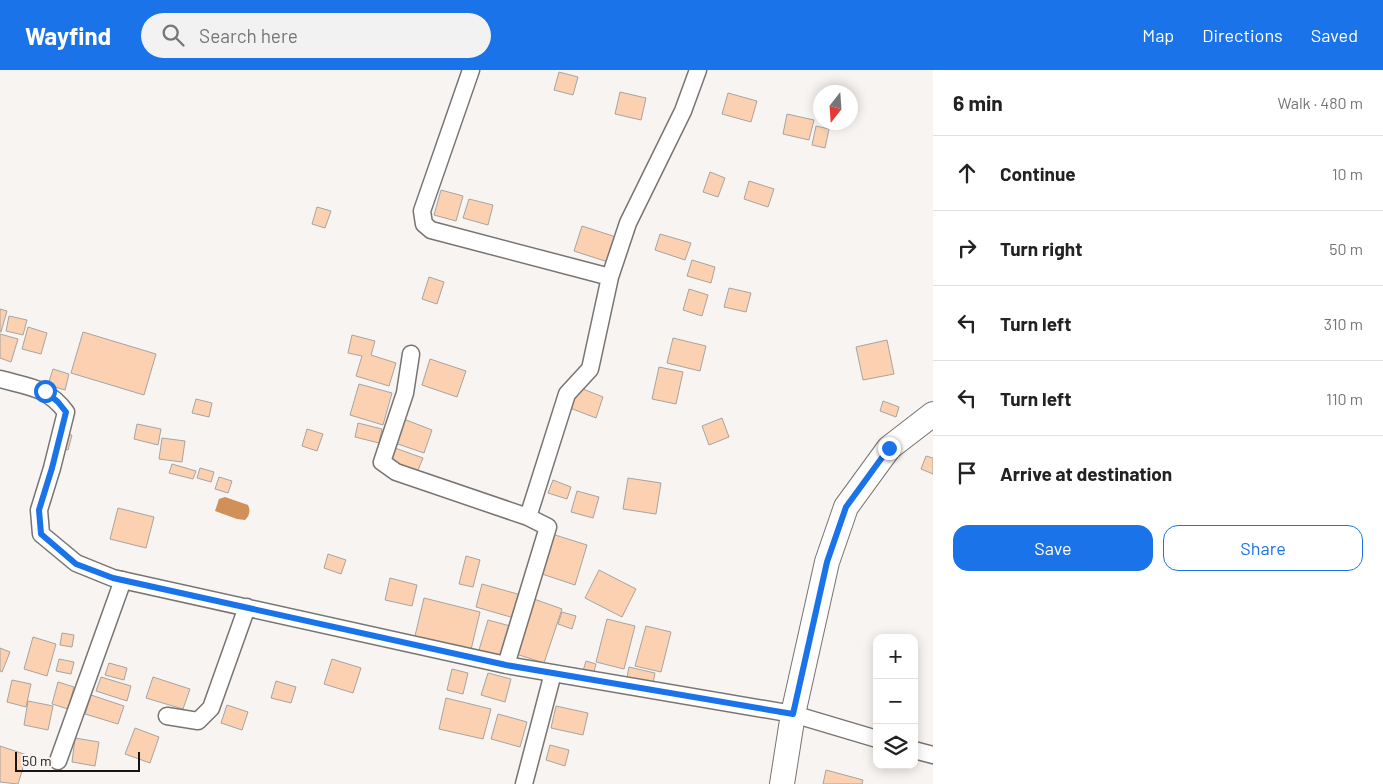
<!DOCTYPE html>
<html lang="en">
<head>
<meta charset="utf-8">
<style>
	:root { --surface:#fff; --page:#f2f2f2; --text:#222; --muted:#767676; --line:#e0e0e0; --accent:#1a73e8 }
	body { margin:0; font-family:Barlow,sans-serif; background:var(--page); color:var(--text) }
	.controls { position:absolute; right:15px; bottom:15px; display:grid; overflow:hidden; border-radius:10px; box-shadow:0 2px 12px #0003 }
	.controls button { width:45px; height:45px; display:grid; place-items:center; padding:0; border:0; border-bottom:1px solid var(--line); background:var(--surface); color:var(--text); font:25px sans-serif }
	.compass { position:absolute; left:813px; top:15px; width:45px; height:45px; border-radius:50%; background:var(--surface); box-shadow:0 2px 12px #0003; rotate:197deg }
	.scale { position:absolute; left:15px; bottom:12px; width:125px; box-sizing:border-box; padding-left:5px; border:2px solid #161514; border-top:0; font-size:14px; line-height:18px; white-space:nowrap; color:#161514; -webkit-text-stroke:4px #f7f4f1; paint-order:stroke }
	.stop { position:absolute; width:15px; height:15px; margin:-11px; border:4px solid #1a73e8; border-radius:50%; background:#fff }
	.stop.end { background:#1a73e8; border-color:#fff; box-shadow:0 1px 5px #0008 }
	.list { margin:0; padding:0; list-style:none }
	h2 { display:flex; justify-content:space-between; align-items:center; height:65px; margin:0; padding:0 20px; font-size:21px }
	h2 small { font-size:16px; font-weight:400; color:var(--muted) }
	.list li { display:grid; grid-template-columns:32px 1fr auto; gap:15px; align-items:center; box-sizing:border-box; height:75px; padding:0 20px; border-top:1px solid var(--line) }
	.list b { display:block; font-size:19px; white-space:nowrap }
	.list em { font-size:16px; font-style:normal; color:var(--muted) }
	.actions { display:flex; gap:10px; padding:15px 20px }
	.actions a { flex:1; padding:11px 0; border:1px solid var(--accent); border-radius:15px; text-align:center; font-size:18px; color:var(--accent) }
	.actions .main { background:var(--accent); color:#fff }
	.icon { flex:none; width:28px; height:28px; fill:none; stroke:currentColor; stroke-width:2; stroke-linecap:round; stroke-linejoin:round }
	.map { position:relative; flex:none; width:933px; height:714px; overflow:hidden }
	header { display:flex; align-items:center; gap:30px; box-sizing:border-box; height:70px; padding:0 25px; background:var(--accent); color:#fff }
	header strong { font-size:24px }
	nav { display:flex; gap:28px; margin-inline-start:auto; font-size:18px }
	.search { width:350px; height:45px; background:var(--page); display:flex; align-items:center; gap:12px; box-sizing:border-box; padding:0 18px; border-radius:28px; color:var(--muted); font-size:19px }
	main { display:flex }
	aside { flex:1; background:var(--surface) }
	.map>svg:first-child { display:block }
</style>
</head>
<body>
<header>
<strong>Wayfind</strong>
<div class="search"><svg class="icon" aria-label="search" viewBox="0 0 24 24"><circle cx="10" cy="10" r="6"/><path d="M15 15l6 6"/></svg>Search here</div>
<nav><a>Map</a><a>Directions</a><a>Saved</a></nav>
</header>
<main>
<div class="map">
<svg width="933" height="714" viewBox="0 0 933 714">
	<rect width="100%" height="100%" fill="#f7f4f1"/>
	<path fill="#d18f59" d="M225 427 248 435C251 441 249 446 245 450L237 449 215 441 219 429Z"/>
	<path fill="#fbd1b1" stroke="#a7a4a1" d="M559 2 578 7 573 25 554 20Z
		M620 22 646 28 641 50 615 44Z
		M728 23 757 31 751 52 722 44Z
		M787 44 814 50 809 70 783 64Z
		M816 56 829 59 825 78 812 75Z
		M710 102 725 108 718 127 703 122Z
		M749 111 774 119 768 137 744 129Z
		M441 120 463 126 456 151 434 145Z
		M469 129 493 135 488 155 463 148Z
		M317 137 331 141 325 158 312 154Z
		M582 156 616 167 608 192 574 181Z
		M660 164 691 173 685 190 655 180Z
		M692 190 715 197 711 213 687 206Z
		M429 207 444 212 437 234 422 229Z
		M729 218 751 223 746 242 724 237Z
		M689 219 708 225 702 246 683 240Z
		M0 239 7 241 1 262H0Z
		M9 246 27 250 23 265 6 261Z
		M28 257 47 263 41 284 22 279Z
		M83 262 156 284 144 325 71 303Z
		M0 264 18 269 11 292 0 288Z
		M352 265 375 271 371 285 396 293 389 316 356 306 362 286 348 283Z
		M673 268 706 276 700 301 667 293Z
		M887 270 894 304 863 310 856 277Z
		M430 289 466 301 457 327 422 315Z
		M659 297 683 302 676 334 652 329Z
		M53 299 69 304 65 320 48 315Z
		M359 314 392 323 383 355 350 345Z
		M578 317 603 327 596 348 570 338Z
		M196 329 212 333 209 347 192 343Z
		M883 331 899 337 896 347 880 341Z
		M401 348 432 360 424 383 392 372Z
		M722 348 729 367 709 375 702 356Z
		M358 353 382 359 379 373 355 367Z
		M137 354 161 359 158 375 134 369Z
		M307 359 323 364 317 381 302 376Z
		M64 364 72 365 68 380 61 378Z
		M162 368 185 371 182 392 159 389Z
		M395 378 423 388 416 405 388 394Z
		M926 386 933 388V404L921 399Z
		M172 394 196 401 193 409 169 403Z
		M200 398 214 402 211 412 197 408Z
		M219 407 232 411 228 423 215 419Z
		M628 408 661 413 656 444 623 439Z
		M553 410 571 417 567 429 548 423Z
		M577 421 599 427 593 448 571 442Z
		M118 438 154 447 146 478 110 469Z
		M552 464 587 475 575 515 539 503Z
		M328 484 346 490 341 504 324 498Z
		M466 486 480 490 473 517 459 514Z
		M599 500 636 519 622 547 585 528Z
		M390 508 417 515 412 536 385 530Z
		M482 514 521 525 514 548 476 537Z
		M424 528 480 542 470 584 414 570Z
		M534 529 562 539 544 593 516 584Z
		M562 542 576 546 572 559 558 554Z
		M607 549 635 556 624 599 596 592Z
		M488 550 514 557 506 588 479 580Z
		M646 556 671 562 661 602 635 596Z
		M62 563 74 565 72 577 60 575Z
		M33 567 56 574 47 606 24 599Z
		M0 578 10 582 2 602 0 601Z
		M59 589 74 592 71 604 56 601Z
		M332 589 361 598 353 623 324 614Z
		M586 591 596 594 593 605 583 601Z
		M109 593 127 598 124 610 105 605Z
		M629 597 655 603 652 619 626 613Z
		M452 599 468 603 463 624 447 620Z
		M488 603 511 609 505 632 481 625Z
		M101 607 131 616 127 631 96 621Z
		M153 607 190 619 183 639 146 628Z
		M12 610 31 614 26 637 7 632Z
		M276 611 296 617 291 633 271 628Z
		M58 612 74 617 68 639 52 634Z
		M91 625 124 636 118 654 85 644Z
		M446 628 491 639 483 669 439 659Z
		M28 631 53 636 48 660 24 655Z
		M227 635 248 642 242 660 221 653Z
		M556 636 588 643 583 665 551 658Z
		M498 644 527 652 520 677 491 669Z
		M135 658 159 667 150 693 125 684Z
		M75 668 99 672 95 696 72 692Z
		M550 675 569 680 565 696 546 690Z
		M0 676 27 685 18 714 0 712Z
		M826 700 863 710 862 714H823Z"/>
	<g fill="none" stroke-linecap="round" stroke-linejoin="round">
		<g stroke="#777472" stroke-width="19">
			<path id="street" d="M471 0 422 141 424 154 431 160 610 207
				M411 284 405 323 382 392 396 402 528 447 548 457 506 595
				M0 309C29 317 47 317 66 342L52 398 39 440 41 464 76 493 113 508 506 595 793 644 877 669
				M528 447 567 324 590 299 610 207 628 153 683 41 698 0
				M167 646 198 651 211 638 247 537
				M914 680 933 685
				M58 691 123 510
				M524 714 553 603"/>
		</g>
		<g stroke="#777472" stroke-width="26">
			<path id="secondary" d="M782 714 793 644 827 492 846 437 889 378 933 344"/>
		</g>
		<use href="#street" stroke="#fff" stroke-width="16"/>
		<use href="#secondary" stroke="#fff" stroke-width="24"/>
	</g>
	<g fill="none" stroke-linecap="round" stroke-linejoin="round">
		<path stroke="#1a73e8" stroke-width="6" d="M45 321 58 332 66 342 52 398 39 440 41 464 76 494 113 508 506 595 793 644 827 492 846 437 889 378"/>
	</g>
</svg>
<div class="controls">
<button>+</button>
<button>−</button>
<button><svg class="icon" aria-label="layers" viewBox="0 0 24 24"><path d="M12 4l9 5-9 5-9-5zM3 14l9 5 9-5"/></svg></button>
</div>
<svg class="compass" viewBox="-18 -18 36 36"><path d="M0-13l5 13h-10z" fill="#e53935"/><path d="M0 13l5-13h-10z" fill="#767676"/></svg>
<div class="scale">50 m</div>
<div class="stop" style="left:45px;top:321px"></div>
<div class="stop end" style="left:889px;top:378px"></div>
</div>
<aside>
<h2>6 min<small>Walk · 480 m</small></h2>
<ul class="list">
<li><svg class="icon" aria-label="ahead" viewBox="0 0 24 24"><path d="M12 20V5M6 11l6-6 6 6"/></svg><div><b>Continue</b></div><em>10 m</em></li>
<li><svg class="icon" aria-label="right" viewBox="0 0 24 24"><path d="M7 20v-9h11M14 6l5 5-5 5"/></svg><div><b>Turn right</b></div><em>50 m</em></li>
<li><svg class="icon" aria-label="left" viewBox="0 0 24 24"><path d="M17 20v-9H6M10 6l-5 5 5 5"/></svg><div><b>Turn left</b></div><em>310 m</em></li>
<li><svg class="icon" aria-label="left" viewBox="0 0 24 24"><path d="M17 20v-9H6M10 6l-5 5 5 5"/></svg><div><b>Turn left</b></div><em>110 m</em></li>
<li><svg class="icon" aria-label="arrive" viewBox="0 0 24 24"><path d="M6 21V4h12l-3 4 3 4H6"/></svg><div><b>Arrive at destination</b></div></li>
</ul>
<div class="actions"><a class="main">Save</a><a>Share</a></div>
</aside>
</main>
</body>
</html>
